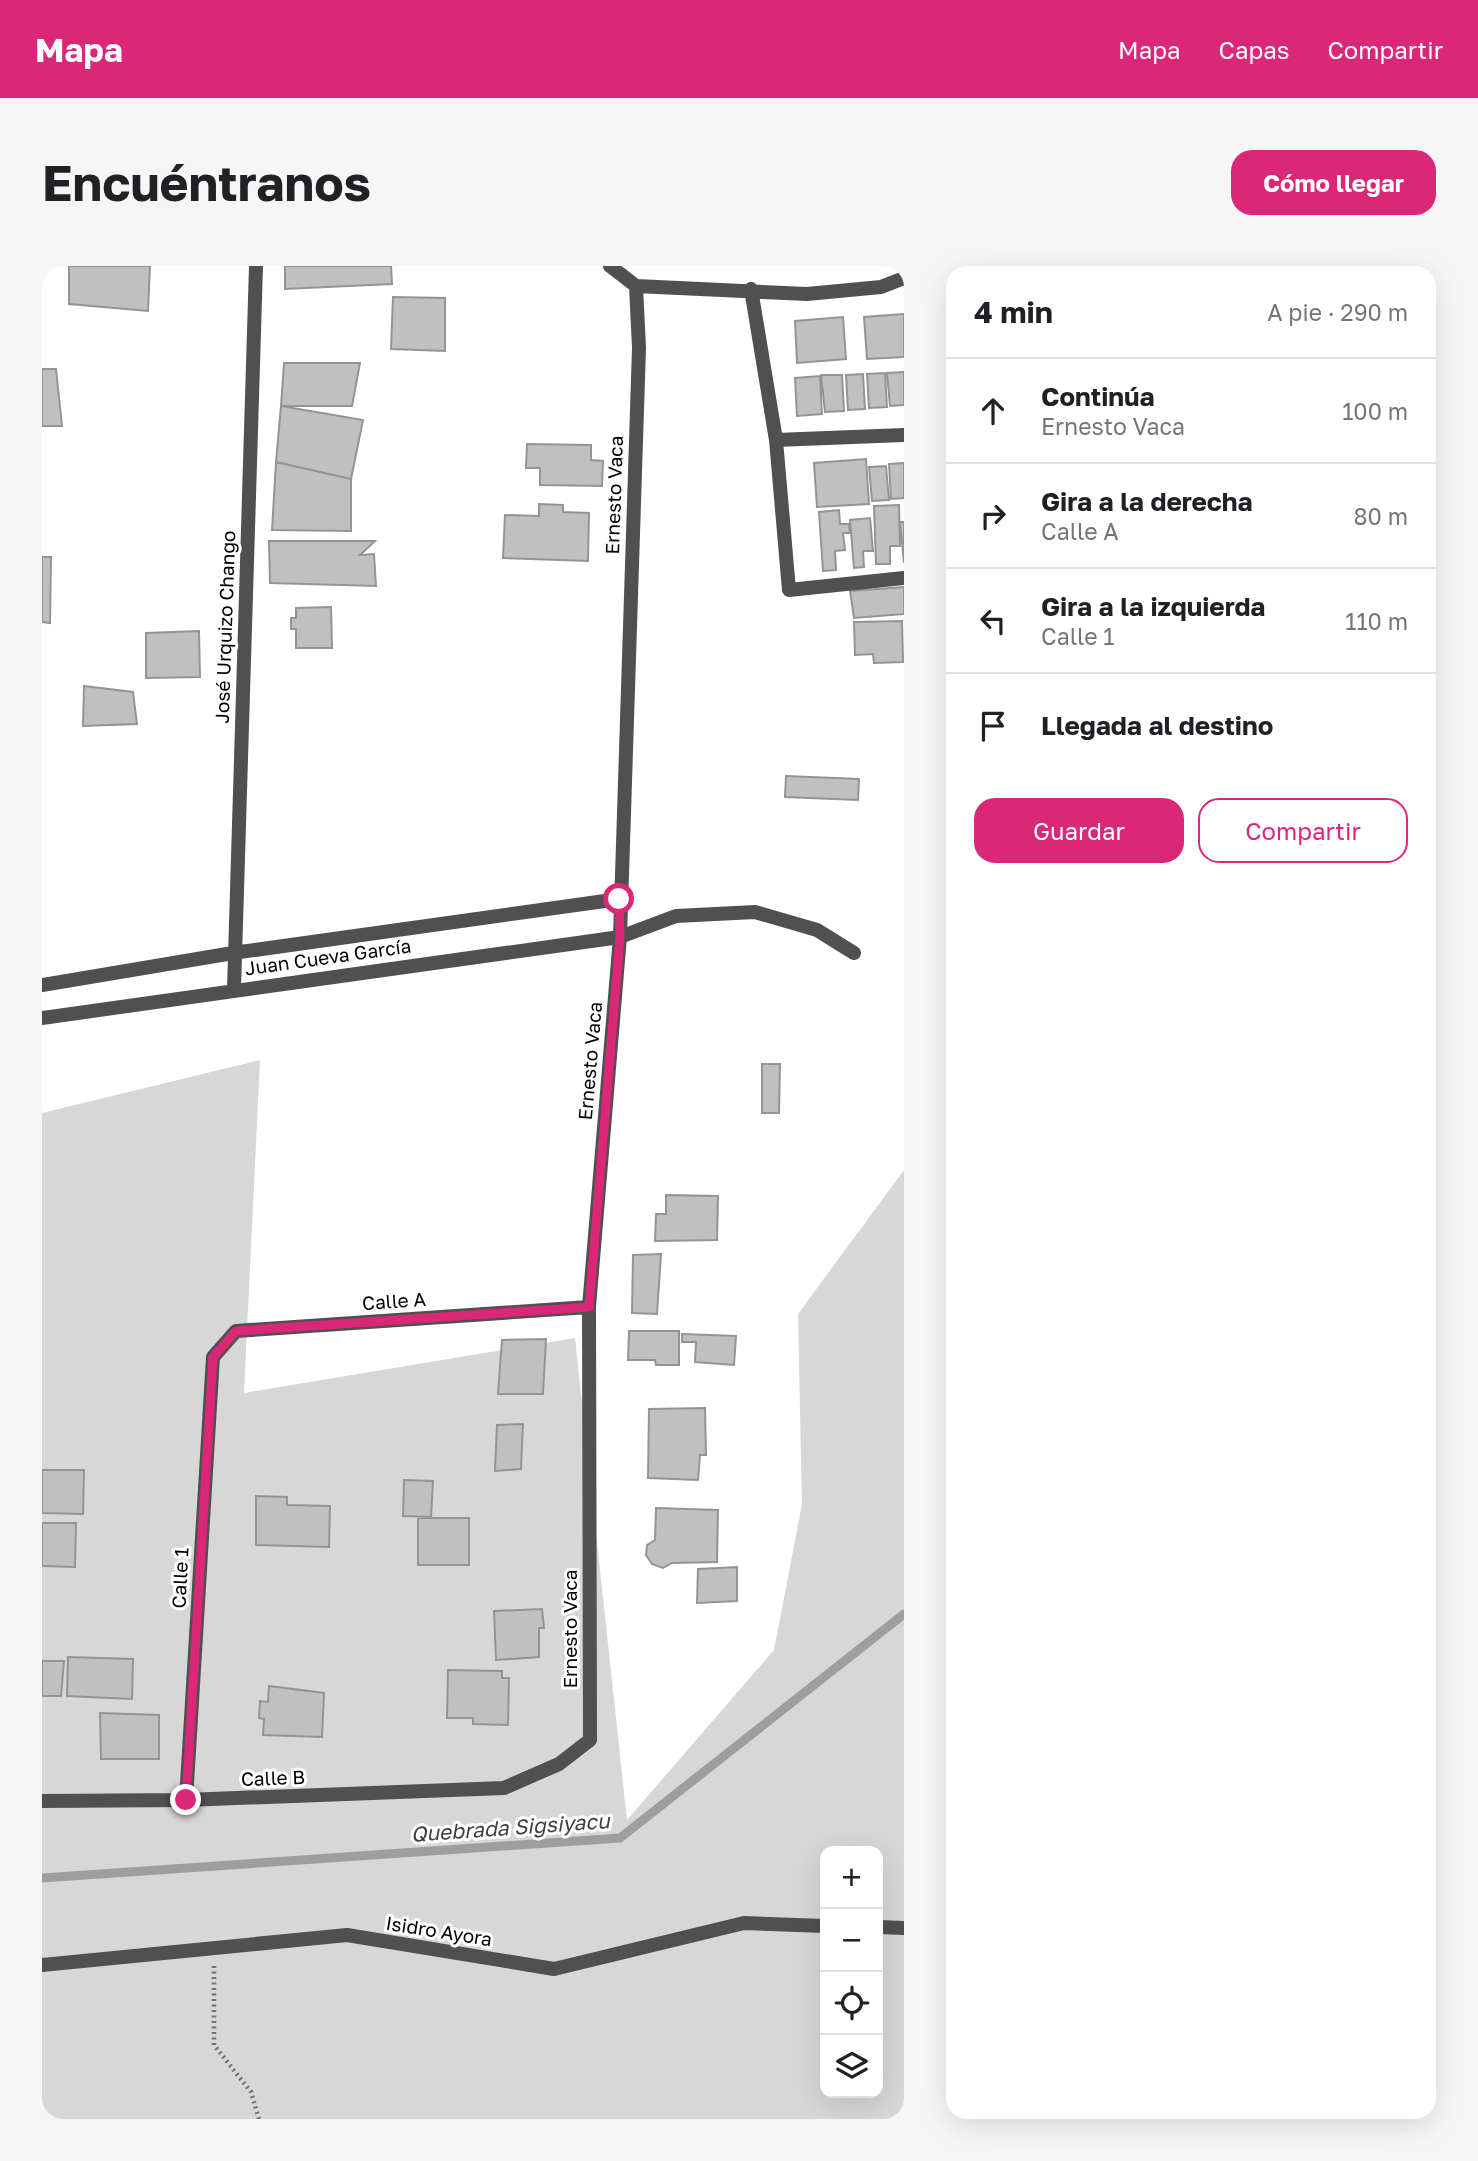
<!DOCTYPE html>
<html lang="es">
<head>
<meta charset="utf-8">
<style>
	:root { --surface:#fff; --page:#f6f6f6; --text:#202124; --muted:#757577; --line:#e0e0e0; --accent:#db2777 }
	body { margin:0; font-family:"Golos Text",sans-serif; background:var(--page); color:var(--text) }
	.controls { position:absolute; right:21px; bottom:21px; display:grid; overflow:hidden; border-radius:14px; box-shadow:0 7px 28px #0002 }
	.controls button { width:63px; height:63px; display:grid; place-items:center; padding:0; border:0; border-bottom:2px solid var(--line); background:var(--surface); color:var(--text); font:35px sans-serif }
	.stop { position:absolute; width:21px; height:21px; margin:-16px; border:5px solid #db2777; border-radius:50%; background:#fff }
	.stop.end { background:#db2777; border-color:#fff; box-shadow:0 2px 7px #0008 }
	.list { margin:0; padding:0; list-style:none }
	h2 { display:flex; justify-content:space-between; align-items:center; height:91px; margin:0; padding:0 28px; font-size:30px }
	h2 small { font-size:23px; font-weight:400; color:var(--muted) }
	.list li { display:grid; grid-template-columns:46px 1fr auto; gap:21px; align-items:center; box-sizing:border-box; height:105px; padding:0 28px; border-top:2px solid var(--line) }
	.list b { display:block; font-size:26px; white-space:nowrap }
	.list p { margin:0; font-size:23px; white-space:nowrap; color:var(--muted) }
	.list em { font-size:23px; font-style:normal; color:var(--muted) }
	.actions { display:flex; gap:14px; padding:21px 28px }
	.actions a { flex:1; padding:16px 0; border:2px solid var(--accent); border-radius:21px; text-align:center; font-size:24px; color:var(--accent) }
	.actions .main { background:var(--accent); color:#fff }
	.icon { flex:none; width:38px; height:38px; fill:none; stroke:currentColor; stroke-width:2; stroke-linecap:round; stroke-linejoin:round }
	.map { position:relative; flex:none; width:862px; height:1853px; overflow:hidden; border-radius:21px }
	header { display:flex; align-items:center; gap:42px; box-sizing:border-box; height:98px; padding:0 35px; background:var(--accent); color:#fff }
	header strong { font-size:33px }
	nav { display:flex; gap:38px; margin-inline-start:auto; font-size:24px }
	.intro { display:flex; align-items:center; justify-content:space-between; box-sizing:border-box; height:168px; padding:0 42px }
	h1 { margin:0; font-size:49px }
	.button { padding:18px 32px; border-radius:21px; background:var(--accent); color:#fff; font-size:24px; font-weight:700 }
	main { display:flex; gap:42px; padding:0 42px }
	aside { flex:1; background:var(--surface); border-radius:21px; box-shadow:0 7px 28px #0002 }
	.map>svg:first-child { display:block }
</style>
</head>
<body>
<header>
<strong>Mapa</strong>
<nav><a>Mapa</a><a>Capas</a><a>Compartir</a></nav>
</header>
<div class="intro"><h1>Encuéntranos</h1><a class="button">Cómo llegar</a></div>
<main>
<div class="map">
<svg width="862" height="1853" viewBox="0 0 862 1853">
	<rect width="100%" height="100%" fill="#fff"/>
	<path fill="#d7d7d7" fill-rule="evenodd" d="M218 794 202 1127 533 1072 585 1554 732 1384 760 1238 756 1048 862 904V1853H0V847ZM783 1585H836V1827H783Z"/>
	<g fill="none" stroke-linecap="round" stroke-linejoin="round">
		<path stroke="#9e9e9e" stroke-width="9" d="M0 1612 578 1572 862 1348"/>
	</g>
	<path fill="#c0c0c0" stroke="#949494" stroke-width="2" d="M27 0H108L106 45 27 38Z
		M243 0H349L350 18 243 23Z
		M351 31 403 32V85L349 83Z
		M862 48V91L825 93 822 51Z
		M801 51 804 93 755 97 753 55Z
		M242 97H318L310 140H239Z
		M0 103H14L20 160H0Z
		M862 106V139L848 140 845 107Z
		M843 107 845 141 827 142 825 108Z
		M821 108 823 143 806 144 804 109Z
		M779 109H800L802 145 783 146Z
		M778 110 780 148 755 150 753 112Z
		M239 140 321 154 309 213 234 196Z
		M485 178 549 179V194L561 195 560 220 498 219V202H484Z
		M824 193 827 238 775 241 772 197Z
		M234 196 309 213V265L230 264Z
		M862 197V232L849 233 847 198Z
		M844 200 847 234 830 235 827 201Z
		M497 238 521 239V246L547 247 546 295 461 292 463 249 497 250Z
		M857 239 858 280H848V298H834L832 240Z
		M797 244 798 258H807L808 267H801L803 284 793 285 794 304 781 305 777 246Z
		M828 252 831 285H821L822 301 812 302 808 254Z
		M858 256H862V297Z
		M227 275H333L318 289 332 288 334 320 228 317Z
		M0 291H9L8 357 0 356Z
		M862 321V348L812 352 808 325Z
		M289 341 290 382H254V363H249V352H254V342Z
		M860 355 861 396 832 397 831 388 813 389 812 356Z
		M157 365 158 411 104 412V367Z
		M42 420 91 426 95 458 41 460Z
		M744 510 817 513 816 534 743 531Z
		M720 798H738L737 847H720Z
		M624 929 676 930 675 974 613 975 614 948H624Z
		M619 988 615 1048 590 1047 591 989Z
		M587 1065H637V1099H614L613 1094H586Z
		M640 1068 694 1070 692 1099 653 1096 654 1076H640Z
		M504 1073 501 1128H456L460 1074Z
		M663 1142 664 1189H658L656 1214 606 1212 607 1143Z
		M481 1158 479 1203 453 1205 455 1159Z
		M0 1204H42L41 1248 0 1247Z
		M362 1214 391 1215 389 1251 361 1250Z
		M214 1230 245 1231V1239L288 1240 287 1281 214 1279Z
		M614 1242 676 1244 675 1296 630 1297 621 1302 610 1298 604 1289 605 1279 613 1274Z
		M376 1252H427V1299H376Z
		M0 1257H34L33 1301 0 1300Z
		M695 1301V1335L655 1337 656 1303Z
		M500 1343 502 1362H497V1391L454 1394 452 1345Z
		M26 1391 91 1393 90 1433 25 1430Z
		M0 1395H22L19 1430H0Z
		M406 1404 460 1405V1412H467L466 1459 431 1458V1452H405Z
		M227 1420 282 1427 280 1471 221 1469 222 1453 217 1452 218 1435 226 1436Z
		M58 1447 117 1449V1493H59Z"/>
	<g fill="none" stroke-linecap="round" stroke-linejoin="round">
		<path stroke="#727272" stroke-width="4.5" stroke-dasharray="2 3.5" stroke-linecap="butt" d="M172 1700V1779L209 1826 217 1853"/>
		<path stroke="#505050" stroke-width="14" d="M568 0 594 20 765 28 839 21 862 12
			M709 23 734 174 747 324 862 312
			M734 174 862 169
			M0 719 191 687 577 633
			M192 723 214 0
			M0 752 578 671 634 650 713 646 775 664 812 687
			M144 1534 171 1091 194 1065 547 1041
			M0 1535 144 1534 462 1522 517 1498 548 1474 547 1041 578 671 597 82 594 20
			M836 1661 862 1662
			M0 1699 305 1669 512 1703 702 1657 783 1660"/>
	</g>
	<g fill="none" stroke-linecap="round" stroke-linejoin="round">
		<path stroke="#db2777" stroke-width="9" d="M144 1534 171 1091 194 1065 547 1041 578 671 577 633"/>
	</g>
	<g text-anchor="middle" stroke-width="6" stroke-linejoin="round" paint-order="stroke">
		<g font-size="19" fill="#000" stroke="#fff">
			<text transform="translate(572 229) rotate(-88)" y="7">Ernesto Vaca</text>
			<text transform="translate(183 361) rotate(-88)" y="7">José Urquizo Chango</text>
			<text transform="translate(286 691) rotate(-8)" y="7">Juan Cueva García</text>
			<text transform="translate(548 795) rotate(-85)" y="7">Ernesto Vaca</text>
			<text transform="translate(352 1035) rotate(-4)" y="7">Calle A</text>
			<text transform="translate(138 1312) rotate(-87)" y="7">Calle 1</text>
			<text transform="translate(528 1363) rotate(-90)" y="7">Ernesto Vaca</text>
			<text transform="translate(231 1512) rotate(-2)" y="7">Calle B</text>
			<text transform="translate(397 1665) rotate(9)" y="7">Isidro Ayora</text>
		</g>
		<g font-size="21" font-style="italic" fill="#3f3f3f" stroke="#fff">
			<text transform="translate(468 1562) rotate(-4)" y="7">Quebrada Sigsiyacu</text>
		</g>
	</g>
</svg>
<div class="controls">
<button>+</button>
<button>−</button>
<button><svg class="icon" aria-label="locate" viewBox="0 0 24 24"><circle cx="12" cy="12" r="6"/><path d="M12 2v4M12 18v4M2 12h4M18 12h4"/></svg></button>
<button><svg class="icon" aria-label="layers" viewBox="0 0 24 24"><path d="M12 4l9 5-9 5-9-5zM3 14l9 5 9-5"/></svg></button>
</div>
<div class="stop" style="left:577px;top:633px"></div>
<div class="stop end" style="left:144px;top:1534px"></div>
</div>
<aside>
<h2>4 min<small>A pie · 290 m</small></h2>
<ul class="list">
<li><svg class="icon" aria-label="ahead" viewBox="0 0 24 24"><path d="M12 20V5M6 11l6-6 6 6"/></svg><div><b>Continúa</b><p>Ernesto Vaca</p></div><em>100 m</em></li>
<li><svg class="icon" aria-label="right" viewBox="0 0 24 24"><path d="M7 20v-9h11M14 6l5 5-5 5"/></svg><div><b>Gira a la derecha</b><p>Calle A</p></div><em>80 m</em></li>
<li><svg class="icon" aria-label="left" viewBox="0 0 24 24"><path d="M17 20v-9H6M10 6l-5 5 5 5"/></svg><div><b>Gira a la izquierda</b><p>Calle 1</p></div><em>110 m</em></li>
<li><svg class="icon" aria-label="arrive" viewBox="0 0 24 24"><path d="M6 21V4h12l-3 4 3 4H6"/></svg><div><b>Llegada al destino</b></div></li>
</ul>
<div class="actions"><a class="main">Guardar</a><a>Compartir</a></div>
</aside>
</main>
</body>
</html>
